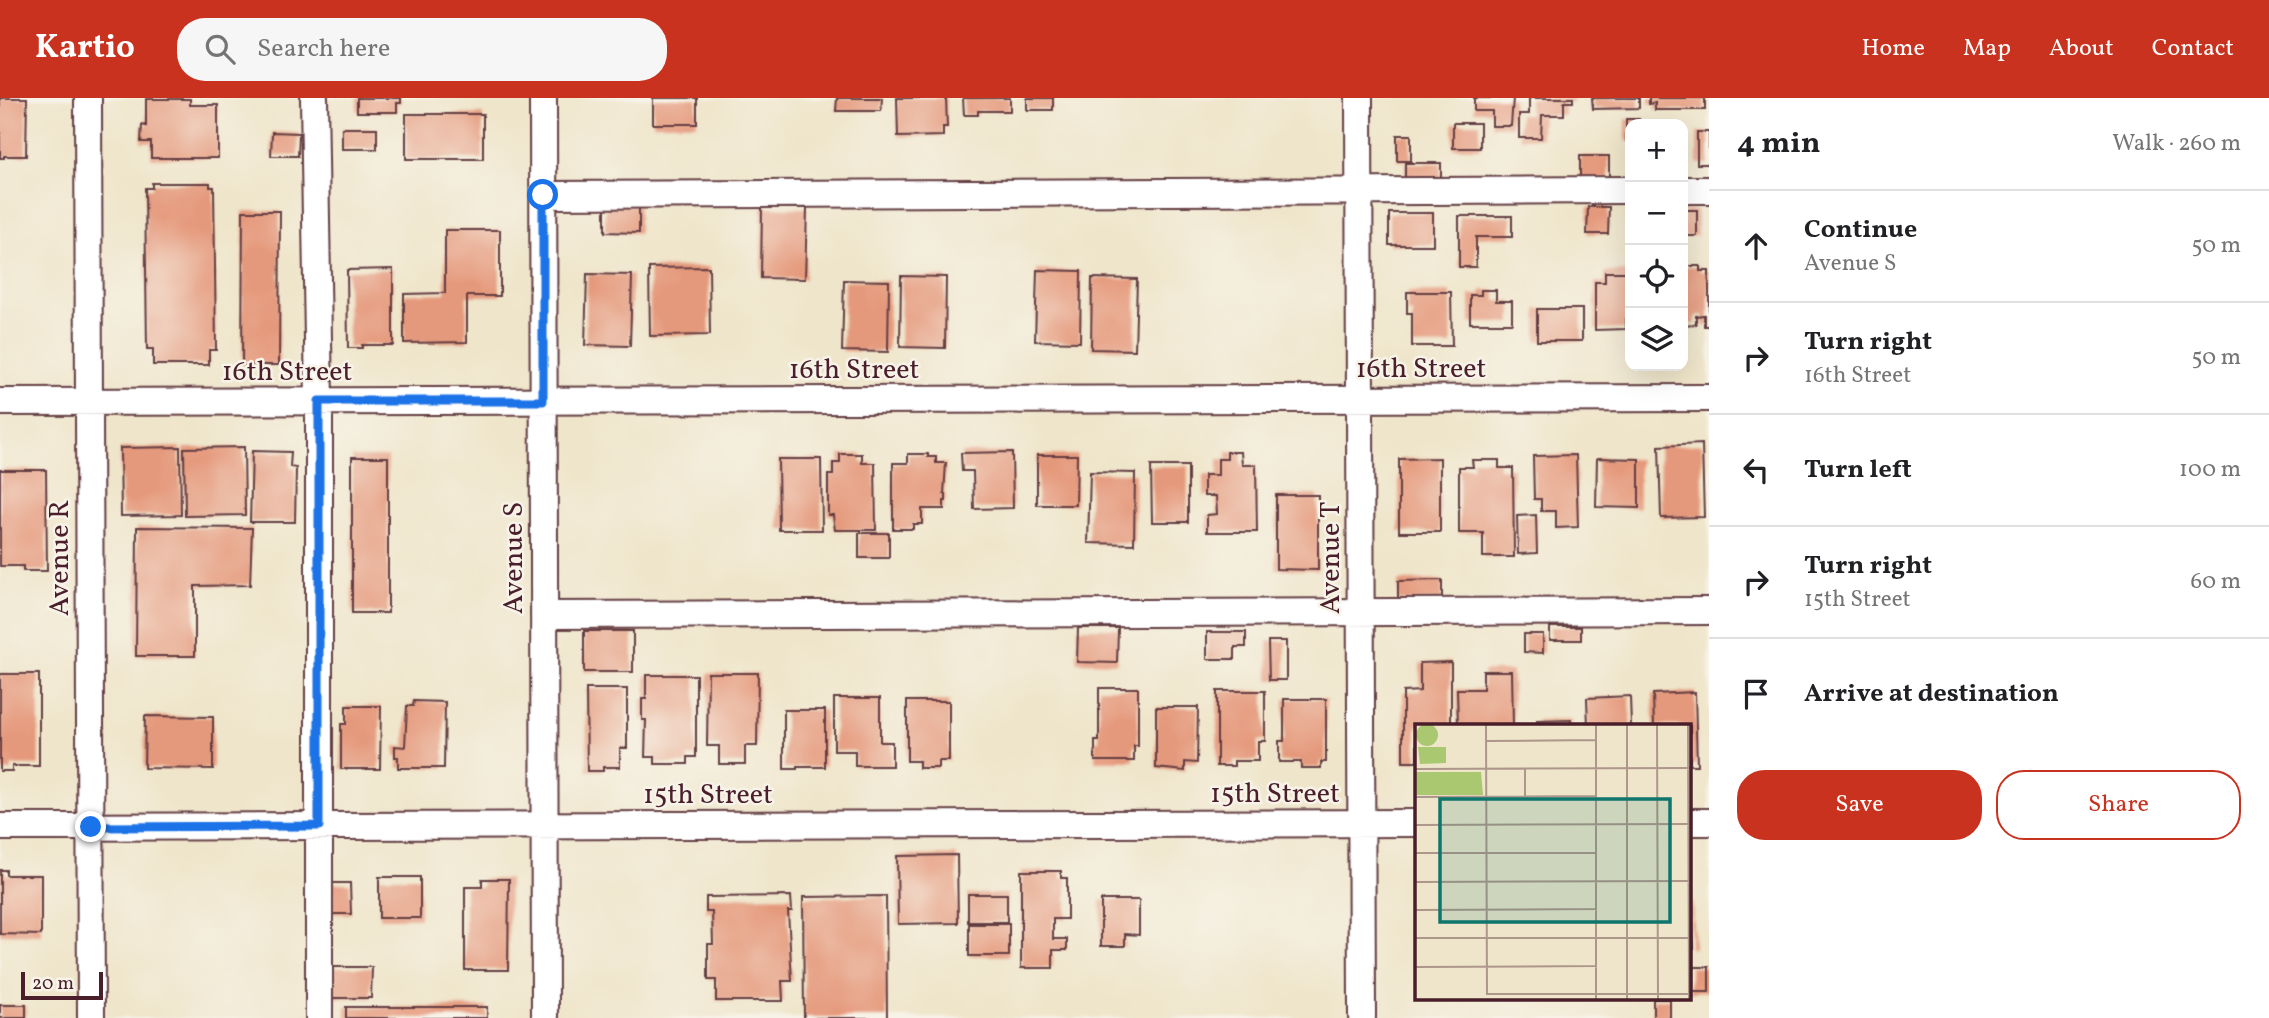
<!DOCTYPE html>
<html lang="en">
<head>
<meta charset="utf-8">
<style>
	:root { --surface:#fff; --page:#f6f6f6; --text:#202124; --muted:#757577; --line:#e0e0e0; --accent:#c8321e }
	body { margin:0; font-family:Vollkorn,serif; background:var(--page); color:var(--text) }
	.controls { position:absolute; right:21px; top:21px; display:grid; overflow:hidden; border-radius:14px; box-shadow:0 7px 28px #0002 }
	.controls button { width:63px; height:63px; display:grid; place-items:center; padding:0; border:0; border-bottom:2px solid var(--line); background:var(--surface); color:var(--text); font:35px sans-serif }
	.scale { position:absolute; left:21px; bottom:18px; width:82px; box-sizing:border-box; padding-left:7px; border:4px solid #4a1f2b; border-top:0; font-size:19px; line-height:24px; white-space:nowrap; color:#4a1f2b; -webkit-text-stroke:5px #f7f3e8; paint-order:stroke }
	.stop { position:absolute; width:21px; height:21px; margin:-16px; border:5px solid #1a73e8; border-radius:50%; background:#fff }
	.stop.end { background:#1a73e8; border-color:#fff; box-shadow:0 2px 7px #0008 }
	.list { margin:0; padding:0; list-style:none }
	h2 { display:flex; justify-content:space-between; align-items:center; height:91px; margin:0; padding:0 28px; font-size:30px }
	h2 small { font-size:23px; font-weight:400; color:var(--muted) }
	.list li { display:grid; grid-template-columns:46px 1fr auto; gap:21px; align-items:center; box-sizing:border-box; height:112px; padding:0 28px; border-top:2px solid var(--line) }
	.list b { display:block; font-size:26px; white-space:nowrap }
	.list p { margin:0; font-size:23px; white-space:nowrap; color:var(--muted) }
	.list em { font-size:23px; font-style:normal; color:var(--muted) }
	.actions { display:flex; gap:14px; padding:21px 28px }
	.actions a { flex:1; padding:16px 0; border:2px solid var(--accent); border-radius:28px; text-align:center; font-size:24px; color:var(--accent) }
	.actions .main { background:var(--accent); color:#fff }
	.icon { flex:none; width:38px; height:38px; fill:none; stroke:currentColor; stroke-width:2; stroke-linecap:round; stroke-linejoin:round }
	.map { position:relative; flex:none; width:1709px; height:920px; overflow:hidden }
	header { display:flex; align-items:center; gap:42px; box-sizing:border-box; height:98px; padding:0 35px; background:var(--accent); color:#fff }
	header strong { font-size:33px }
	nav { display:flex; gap:38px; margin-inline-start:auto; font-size:24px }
	.search { width:490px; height:63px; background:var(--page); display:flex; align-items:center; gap:18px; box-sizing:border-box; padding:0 24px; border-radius:28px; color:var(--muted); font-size:26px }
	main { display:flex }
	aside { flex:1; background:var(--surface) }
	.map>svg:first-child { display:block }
</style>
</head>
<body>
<header>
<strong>Kartio</strong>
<div class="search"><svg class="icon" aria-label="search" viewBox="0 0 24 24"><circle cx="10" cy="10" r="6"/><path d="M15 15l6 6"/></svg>Search here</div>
<nav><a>Home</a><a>Map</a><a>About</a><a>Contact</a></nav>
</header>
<main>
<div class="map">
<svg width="1709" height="920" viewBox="0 0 1709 920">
	<rect width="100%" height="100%" fill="#f7f3e8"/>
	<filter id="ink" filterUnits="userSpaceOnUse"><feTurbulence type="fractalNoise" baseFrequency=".0143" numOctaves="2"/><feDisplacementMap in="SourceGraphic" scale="14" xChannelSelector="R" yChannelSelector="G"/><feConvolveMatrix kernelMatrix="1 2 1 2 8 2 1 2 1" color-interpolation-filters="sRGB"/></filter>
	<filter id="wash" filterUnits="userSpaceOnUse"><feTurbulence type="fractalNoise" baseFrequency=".00686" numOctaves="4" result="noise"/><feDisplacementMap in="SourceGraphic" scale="28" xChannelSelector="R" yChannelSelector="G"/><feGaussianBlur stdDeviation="1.57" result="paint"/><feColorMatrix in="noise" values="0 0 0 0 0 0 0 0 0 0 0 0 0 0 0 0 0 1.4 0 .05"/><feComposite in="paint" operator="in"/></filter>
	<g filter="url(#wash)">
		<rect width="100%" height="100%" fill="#efe5ca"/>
		<g id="blocks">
			<path fill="#e5997b" d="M0 0H27L26 58H4V60H0Z
				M357 0H401V5H397V14H357Z
				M653 0H697V26H653Z
				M837 0H882L881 13H836Z
				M897 0H946L947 29H943V38L898 39Z
				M963 0H1010V13H978V17H964Z
				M1027 0H1053V12H1027Z
				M1474 0H1513L1511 28H1492V13H1474Z
				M1529 0H1573V4H1564V17H1542L1541 40H1519V16H1529Z
				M1592 0H1639V10L1593 11Z
				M1649 0H1705V12H1655V5L1649 6Z
				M146 1H190V7H218V60H151V44H141L142 27 146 28Z
				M406 16H483V61H406Z
				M1626 21H1639V26H1630V43H1626Z
				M1453 25H1480V50H1453Z
				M342 30H377V51H342Z
				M272 34 299 35 298 58H271Z
				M1697 34H1709V66H1697Z
				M1397 37H1411V63H1397Z
				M1580 58H1609V81H1580Z
				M1405 65H1441V83H1405Z
				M152 85H210V89H214L216 252H209V267H153V251H147L145 90H152Z
				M605 107H639V135L605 134Z
				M762 109 807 110 805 181 761 180Z
				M1588 109H1609L1608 136H1587Z
				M1683 112H1697V138H1683Z
				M243 113H280L279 267H242Z
				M1389 115H1433V147H1389Z
				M1459 118H1512V139H1476V169H1459Z
				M445 132H500V198H467V244L404 245V196L445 195Z
				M1683 168H1700V173H1709V228H1704V217L1696 218V226L1683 227Z
				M709 169 710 237 650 238 649 170Z
				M393 171V247H362V250H348L347 172Z
				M1037 172 1081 173 1080 244 1035 243Z
				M1605 174H1627V183H1630V221H1626V231L1595 232V184H1605Z
				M587 176 632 177 630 248 585 247Z
				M901 178 946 179 945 250 900 249Z
				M1092 180 1137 181 1135 252 1091 251Z
				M844 182 889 183 888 254 842 253Z
				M1481 192H1496V203H1512V225H1470V197H1481Z
				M1407 194H1451L1452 248H1412V215H1407Z
				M1537 211H1582V243H1537Z
				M1702 346 1704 419 1661 420 1659 348Z
				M180 349 181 417 121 418 120 350Z
				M244 349 245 417 185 418 184 350Z
				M252 353 291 354 290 369 296 370 295 424H250Z
				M1012 354 1013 410 974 411 973 373H962L961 355Z
				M1227 354H1241L1242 367H1256L1257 434H1207V417L1217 416 1216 398H1204V377H1218V361H1227Z
				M840 356H862V365H875L876 432H835L833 417H828V377H833V365H840Z
				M908 356H928V359H936V365H946L944 396H946V403H944V411H922V426H913V431H893V365H908Z
				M1037 357H1077L1076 407H1037Z
				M1576 357 1578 429 1556 430V413H1541V401H1534L1533 358Z
				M352 359H388V515H352Z
				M1440 360V434H1399V361Z
				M1597 360 1639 361V410L1596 409Z
				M778 361H821L822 432H779Z
				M1472 362H1499V370H1513L1514 459H1483V435H1459V369H1473Z
				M1151 368H1188V424H1152Z
				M0 372H46L47 473H23V468H0Z
				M1090 374 1135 375 1134 446 1088 445Z
				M1276 397H1318V472L1276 471Z
				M1536 417 1537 455 1518 456 1517 418Z
				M137 429 252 430 250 487 195 488V558H136Z
				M859 435H889V460H859Z
				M1442 482V503H1398V483Z
				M1550 529H1581V542H1550Z
				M1078 530H1118L1117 565 1077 564Z
				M584 533H633V574H584Z
				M1207 534H1246V549H1235V561H1207Z
				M1524 536H1543V555L1524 554Z
				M1268 543H1286V582H1269Z
				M1451 564V628H1417V664H1403V594L1420 593V565Z
				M1483 573H1512L1513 628H1458L1457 591H1483Z
				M708 575H758L757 648H745V666H719V648H707Z
				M0 576H39V668H12V673H0Z
				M646 577H696V659H688V666H655V659H645L646 622H642V601H646Z
				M1099 590H1138V648H1134V663H1095V643H1099Z
				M586 591H627V650H620V669H603V673H587Z
				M1217 593H1265V643H1258V663H1234V668H1217Z
				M1695 594 1697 667H1690V628H1654L1653 596Z
				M1630 598 1631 628H1588L1587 600Z
				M834 600H880V644H892V668H855V653H834Z
				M1284 601H1326V664H1321V670H1301V664H1279V643H1284Z
				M414 603 445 604 444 670H398V659H395V648L405 649 407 608H413Z
				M907 603H949V663H938V670H919V663H907Z
				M346 608H381L380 671H341V626H346Z
				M1156 609H1198L1197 665 1185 664V673L1156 670Z
				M784 612H825V669H797V671H784Z
				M145 618 213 619V671L144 670Z
				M1571 622V628H1537V623Z
				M957 757 958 825 898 826 897 758Z
				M0 772H6V777H41V837L0 836Z
				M1021 773H1061V780H1067V821H1053V841H1067V852H1053V870H1021Z
				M379 779H420V820H379Z
				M482 781H509L508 872H465V789H482Z
				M332 785H350L351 816H333Z
				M968 796H1007V824H968Z
				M791 798 792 813H788L792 883H782L783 903H716V882H708V846H713L712 814H706V799Z
				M886 798 887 920H804L803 799Z
				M1101 802H1139V837L1125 836V848H1101Z
				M1690 804H1692L1694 850H1690Z
				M969 826H1009V858H969Z
				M333 869H372L371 900H333Z
				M1690 869H1709V894H1690Z
				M1653 901H1670V920H1653Z
				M0 907H26V920H0Z
				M346 909H487V920H346Z"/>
		</g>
	</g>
	<g filter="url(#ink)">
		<use href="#blocks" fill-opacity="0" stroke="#633d43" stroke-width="2"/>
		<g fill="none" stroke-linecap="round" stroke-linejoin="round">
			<g stroke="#633d43" stroke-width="30">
				<path id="minor" d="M88 0 91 920
					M314 0 319 303V920
					M543 0 545 920
					M1359 0 1362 920
					M1683 92H1709
					M543 97 1630 92
					M0 304 1709 300
					M544 517 1709 513
					M1690 724H1709
					M0 729 1417 725"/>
			</g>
			<use href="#minor" stroke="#fff" stroke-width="26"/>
		</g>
	</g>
	<g fill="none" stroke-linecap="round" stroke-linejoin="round" filter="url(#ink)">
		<path stroke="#1a73e8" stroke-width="9" d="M91 729 319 728V303H543V97"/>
	</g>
	<g text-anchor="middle" stroke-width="5" stroke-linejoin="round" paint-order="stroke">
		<g font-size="28" fill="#4a1f2b" stroke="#f7f3e8">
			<text x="1421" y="279">16th Street</text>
			<text x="854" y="280">16th Street</text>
			<text x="287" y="282">16th Street</text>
			<text transform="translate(58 460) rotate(-90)" y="10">Avenue R</text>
			<text transform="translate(512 460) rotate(-90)" y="10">Avenue S</text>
			<text transform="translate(1329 460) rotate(-90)" y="10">Avenue T</text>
			<text x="1275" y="704">15th Street</text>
			<text x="708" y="705">15th Street</text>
		</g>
	</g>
	<g transform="translate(1415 626)">
		<rect width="276" height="276" fill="#efe5ca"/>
		<path d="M1 11a11 11 0 1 1 22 0a11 11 0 1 1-22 0ZM3 23H31V39L5 40ZM0 48H66L68 71H0Z" fill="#a9c870"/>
		<path fill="none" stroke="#ad968a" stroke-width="2" d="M71 1 72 270H277M181 1V276M212 1V276M242 1 243 276M273 1 274 276M72 17 181 16M0 45 277 44M0 73 181 72M110 73V45M0 101 277 100M0 129H182M0 158 277 157M0 186 182 185M0 214H277M0 243 182 242"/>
		<path fill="#0f766e" fill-opacity="0.15" stroke="#0f766e" stroke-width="3.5" d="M25 75H255V198H25Z"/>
		<rect width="276" height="276" fill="none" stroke="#4a1f2b" stroke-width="3.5"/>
	</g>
</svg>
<div class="controls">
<button>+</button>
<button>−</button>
<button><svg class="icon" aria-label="locate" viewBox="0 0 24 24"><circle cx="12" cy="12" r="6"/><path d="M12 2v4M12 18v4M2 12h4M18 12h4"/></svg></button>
<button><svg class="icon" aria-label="layers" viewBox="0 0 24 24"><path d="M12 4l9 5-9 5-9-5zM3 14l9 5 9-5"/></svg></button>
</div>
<div class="scale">20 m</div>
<div class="stop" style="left:543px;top:97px"></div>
<div class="stop end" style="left:91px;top:729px"></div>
</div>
<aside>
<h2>4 min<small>Walk · 260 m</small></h2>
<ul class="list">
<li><svg class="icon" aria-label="ahead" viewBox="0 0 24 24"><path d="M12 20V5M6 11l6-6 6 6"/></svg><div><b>Continue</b><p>Avenue S</p></div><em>50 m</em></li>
<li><svg class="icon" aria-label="right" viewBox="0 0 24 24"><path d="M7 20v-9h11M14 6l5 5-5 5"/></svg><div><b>Turn right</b><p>16th Street</p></div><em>50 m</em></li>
<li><svg class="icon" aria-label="left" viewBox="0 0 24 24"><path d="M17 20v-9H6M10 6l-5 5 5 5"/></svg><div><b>Turn left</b></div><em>100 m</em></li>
<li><svg class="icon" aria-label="right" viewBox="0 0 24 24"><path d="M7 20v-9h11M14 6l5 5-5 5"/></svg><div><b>Turn right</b><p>15th Street</p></div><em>60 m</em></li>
<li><svg class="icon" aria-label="arrive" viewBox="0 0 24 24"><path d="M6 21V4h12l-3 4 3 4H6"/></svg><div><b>Arrive at destination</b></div></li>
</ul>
<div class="actions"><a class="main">Save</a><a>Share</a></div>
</aside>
</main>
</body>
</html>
